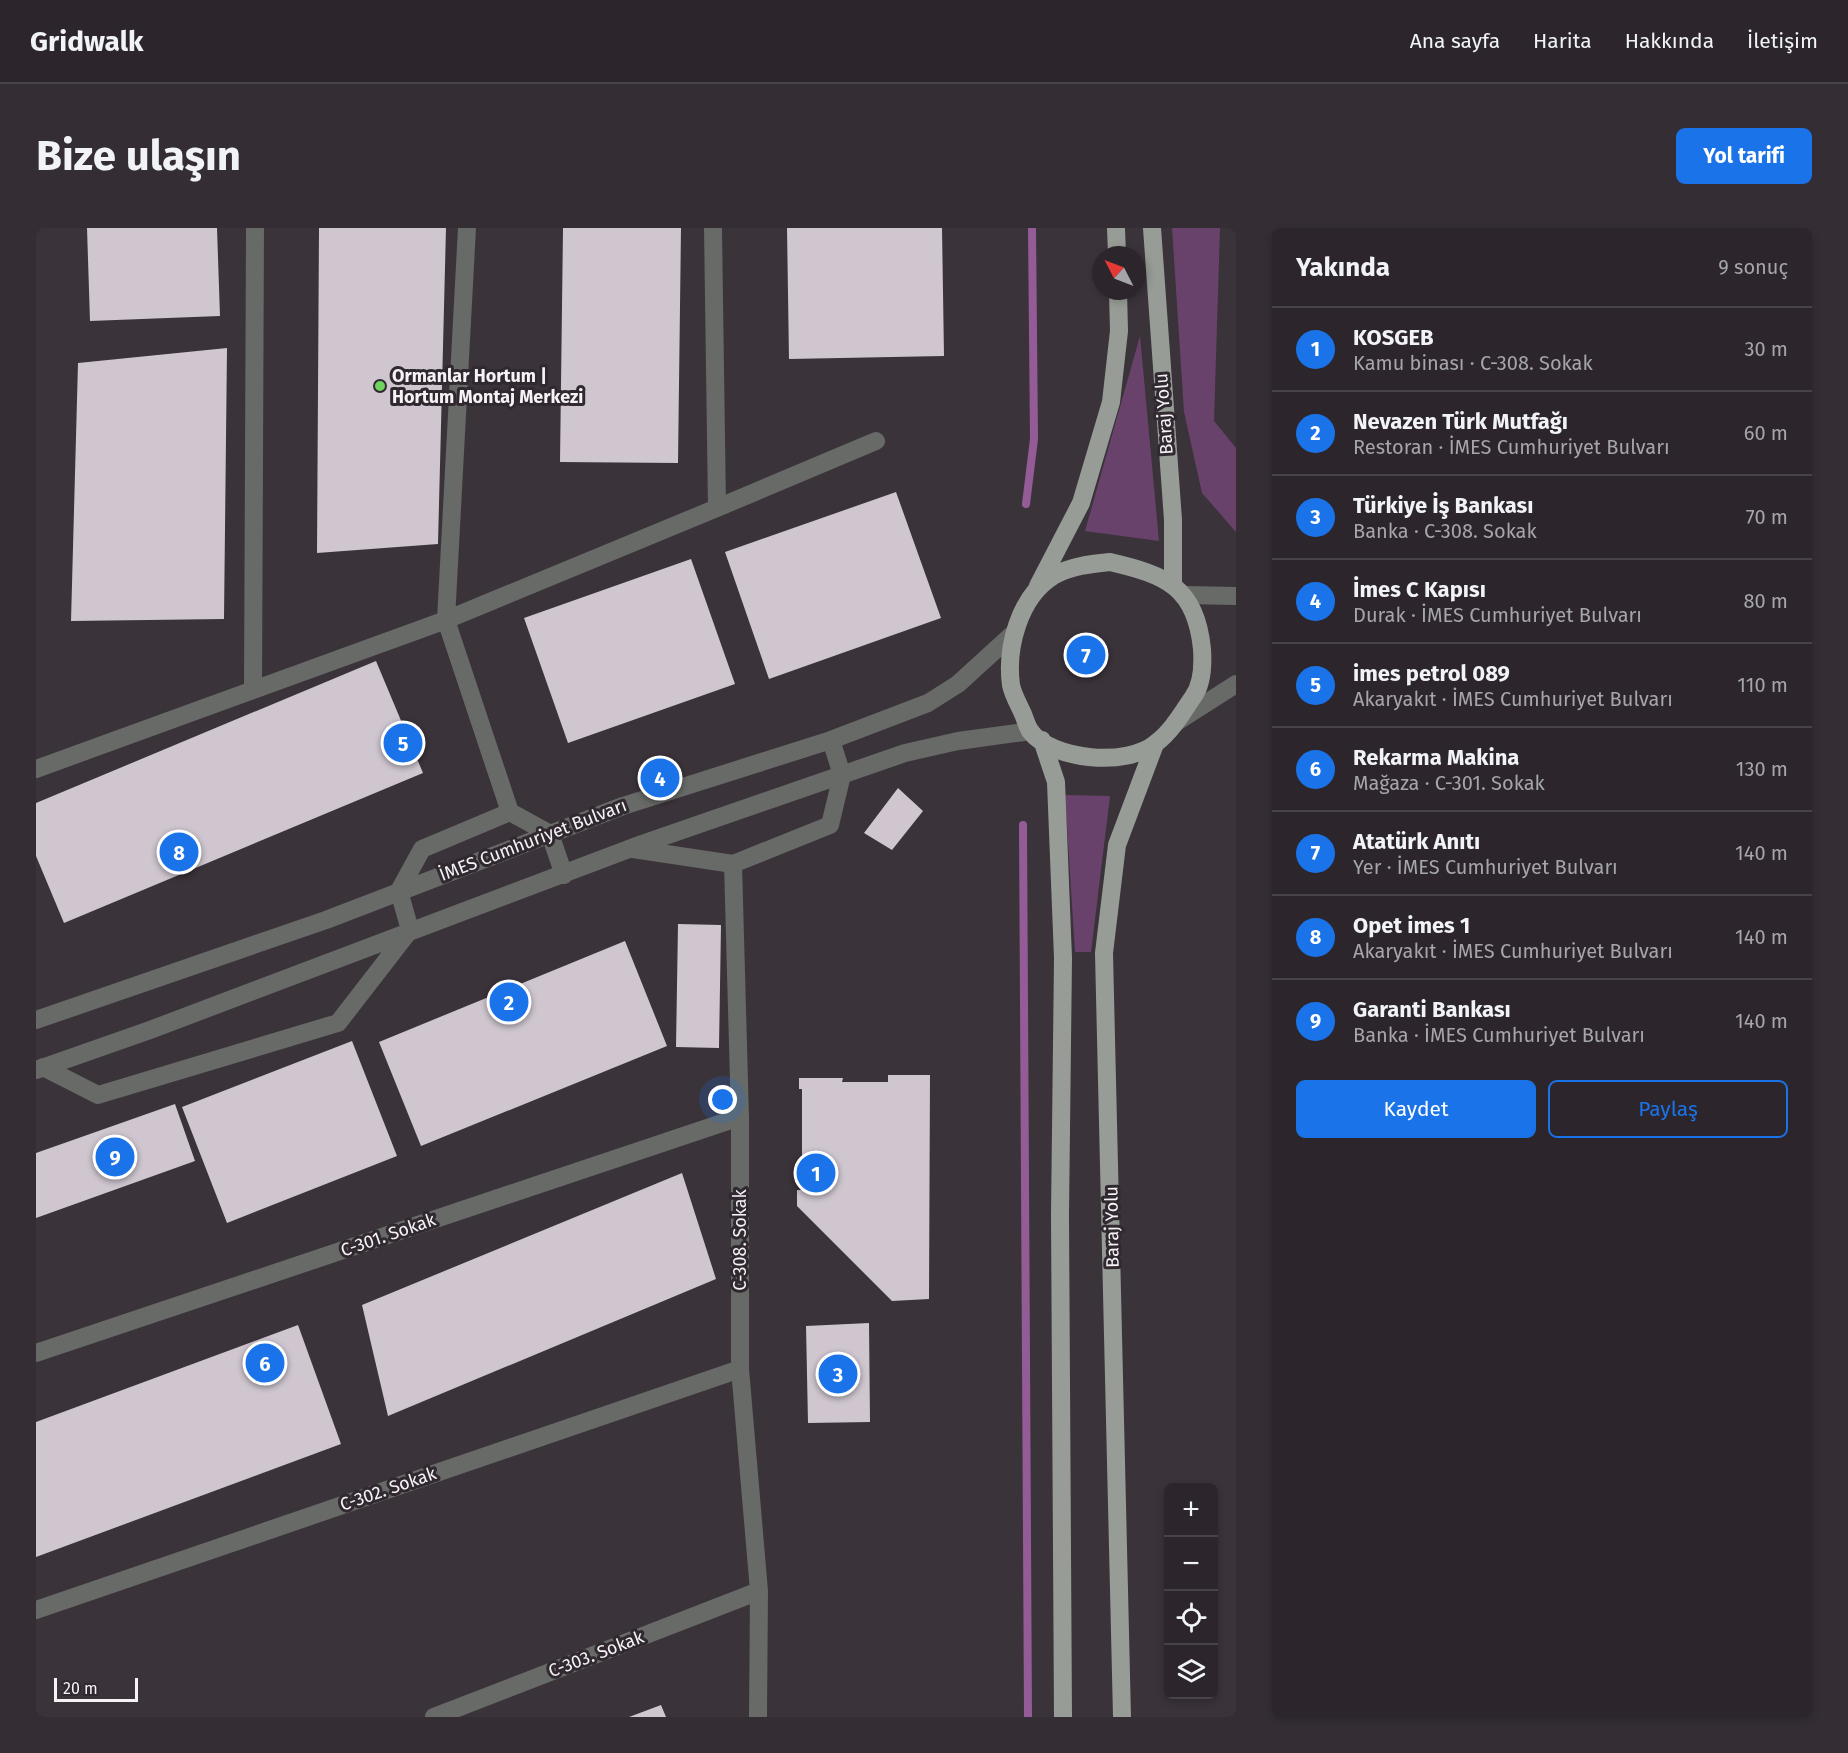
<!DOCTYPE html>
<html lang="tr">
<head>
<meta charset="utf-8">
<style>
	:root { --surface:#2c262c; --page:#342e34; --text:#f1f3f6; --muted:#a6a5a9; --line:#484348; --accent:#1a73e8 }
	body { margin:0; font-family:"Fira Sans",sans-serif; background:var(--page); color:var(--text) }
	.controls { position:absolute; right:18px; bottom:18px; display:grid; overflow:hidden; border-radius:9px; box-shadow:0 3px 9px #0003 }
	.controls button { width:54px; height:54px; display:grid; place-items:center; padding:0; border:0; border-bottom:2px solid var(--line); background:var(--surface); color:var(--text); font:30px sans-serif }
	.compass { position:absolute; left:1056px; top:18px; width:54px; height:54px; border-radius:50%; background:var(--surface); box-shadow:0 3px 9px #0003; rotate:312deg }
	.scale { position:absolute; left:18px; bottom:15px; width:84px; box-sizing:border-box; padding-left:6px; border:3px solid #f6f2f6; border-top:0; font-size:16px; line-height:21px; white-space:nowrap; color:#f6f2f6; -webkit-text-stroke:4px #302930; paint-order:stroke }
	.you { position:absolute; left:687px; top:872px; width:21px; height:21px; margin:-15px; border:4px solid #fff; border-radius:50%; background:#1a73e8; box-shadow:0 0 0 9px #1a73e833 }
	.badge { display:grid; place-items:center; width:39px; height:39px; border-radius:50%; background:var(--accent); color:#fff; font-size:20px; font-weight:700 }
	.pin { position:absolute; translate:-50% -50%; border:3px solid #fff; box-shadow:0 2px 6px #0006 }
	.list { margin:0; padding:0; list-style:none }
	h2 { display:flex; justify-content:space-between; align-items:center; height:78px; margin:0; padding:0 24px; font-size:26px }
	h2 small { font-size:20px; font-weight:400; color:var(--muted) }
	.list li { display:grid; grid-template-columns:39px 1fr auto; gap:18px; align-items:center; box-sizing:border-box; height:84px; padding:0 24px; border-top:2px solid var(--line) }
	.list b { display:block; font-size:22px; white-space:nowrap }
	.list p { margin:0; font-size:20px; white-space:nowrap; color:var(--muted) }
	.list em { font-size:20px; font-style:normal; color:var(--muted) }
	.actions { display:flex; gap:12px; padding:18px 24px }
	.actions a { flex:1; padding:14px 0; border:2px solid var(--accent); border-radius:9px; text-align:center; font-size:21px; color:var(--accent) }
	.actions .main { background:var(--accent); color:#fff }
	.icon { flex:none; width:33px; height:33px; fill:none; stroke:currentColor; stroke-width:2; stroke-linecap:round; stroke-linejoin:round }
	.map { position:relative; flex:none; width:1200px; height:1489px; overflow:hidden; border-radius:9px }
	header { display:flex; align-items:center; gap:36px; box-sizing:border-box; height:84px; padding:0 30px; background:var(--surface); border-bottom:2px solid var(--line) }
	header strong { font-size:28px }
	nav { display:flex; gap:33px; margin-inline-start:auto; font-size:21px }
	.intro { display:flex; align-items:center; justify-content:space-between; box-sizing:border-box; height:144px; padding:0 36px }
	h1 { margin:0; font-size:42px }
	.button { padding:15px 27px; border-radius:9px; background:var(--accent); color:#fff; font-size:21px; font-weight:700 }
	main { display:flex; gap:36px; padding:0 36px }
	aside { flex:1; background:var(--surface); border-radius:9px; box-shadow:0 3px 9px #0003 }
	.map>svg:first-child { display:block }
</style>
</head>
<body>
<header>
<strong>Gridwalk</strong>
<nav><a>Ana sayfa</a><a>Harita</a><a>Hakkında</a><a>İletişim</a></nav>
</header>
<div class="intro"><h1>Bize ulaşın</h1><a class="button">Yol tarifi</a></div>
<main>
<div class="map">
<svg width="1200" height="1489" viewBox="0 0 1200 1489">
	<rect width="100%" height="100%" fill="#3a333a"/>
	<path fill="#69426b" d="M1136 0H1184L1178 193 1200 220V304L1166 265 1148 184Z
		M1104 108 1123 313 1049 303Z
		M1029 567 1074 568 1055 724H1039Z"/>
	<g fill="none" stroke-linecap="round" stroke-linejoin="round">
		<path stroke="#945c97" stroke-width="8" d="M990 276 998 211 996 0
			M987 597 992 1489"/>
	</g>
	<path fill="#cfc6cf" d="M51 0H181L184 88 54 93Z
		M283 0H410L402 316 281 325Z
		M527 0H645L642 235 524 234Z
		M751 0H906L908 128 753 131Z
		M191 120 188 391 35 393 42 135Z
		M860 264 905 390 733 451 689 324Z
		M655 331 699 456 532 515 488 390Z
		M340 433 387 545 28 695 0 628V575Z
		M862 560 887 583 856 622 828 605Z
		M642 696 685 697 683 820 640 819Z
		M589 713 631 818 385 918 343 814Z
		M316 813 361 928 191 995 146 879Z
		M852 847H894L893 1071 856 1073 761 978V962H766V861H763V850H807L806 854H852Z
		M139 876 159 933 0 990V925Z
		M646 945 680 1051 352 1188 326 1077Z
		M833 1095 834 1194 772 1195 770 1098Z
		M262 1097 305 1216 0 1329V1194Z
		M625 1477 630 1489H593Z"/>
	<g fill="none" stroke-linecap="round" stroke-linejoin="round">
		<path stroke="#676a66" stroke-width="18" d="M431 0 410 392 474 584
			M677 0 681 280 840 213
			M1148 367 1200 368
			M217 462 219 0
			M1139 495 1200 456
			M0 541 410 392 681 280
			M597 621 697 636 704 889V1141L723 1363 722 1489
			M697 636 794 597 806 547 795 512
			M0 792 290 692 587 578 795 512 892 475 922 456 978 405
			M7 839 62 867 302 795 374 702 363 663 386 621 474 584 514 606 528 647
			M0 842 114 802 606 616 869 525 922 513 995 503
			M0 1125 704 889
			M0 1382 704 1141
			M398 1489 723 1363"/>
		<path stroke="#979d96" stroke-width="18" d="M1080 0 1081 27
			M1116 0 1137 292V358
			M1074 334C1130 347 1160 359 1166 421 1167 436 1166 457 1157 469 1146 485 1136 503 1120 515 1092 539 1017 533 994 503 991 498 989 491 987 486 983 477 977 467 975 457 970 420 983 369 1017 348 1035 338 1054 336 1074 334Z
			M1002 358 1045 275 1075 174 1083 103 1082 63
			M1006 512 1020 554 1027 730 1024 987 1027 1489
			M1086 1489 1068 725 1081 617 1119 516"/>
	</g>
	<circle fill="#6fd35f" stroke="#302930" stroke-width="2" cx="344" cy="158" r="6"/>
	<g text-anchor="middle" stroke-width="6" stroke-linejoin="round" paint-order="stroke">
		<g font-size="18" font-weight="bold" fill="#f6f2f6" stroke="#302930" text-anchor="start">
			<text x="356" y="154">Ormanlar Hortum |<tspan x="356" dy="21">Hortum Montaj Merkezi</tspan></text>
		</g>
		<g font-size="18" fill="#f6f2f6" stroke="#302930">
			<text transform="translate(1128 186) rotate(-94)" y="6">Baraj Yolu</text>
			<text transform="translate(497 612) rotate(-21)" y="6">İMES Cumhuriyet Bulvarı</text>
			<text transform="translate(1076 999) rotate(-91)" y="6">Baraj Yolu</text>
			<text transform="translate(352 1007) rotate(-19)" y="6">C-301. Sokak</text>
			<text transform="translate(704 1012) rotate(-90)" y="6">C-308. Sokak</text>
			<text transform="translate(352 1261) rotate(-19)" y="6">C-302. Sokak</text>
			<text transform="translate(560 1426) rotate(-21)" y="6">C-303. Sokak</text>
		</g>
	</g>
</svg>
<div class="controls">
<button>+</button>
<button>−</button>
<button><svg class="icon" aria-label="locate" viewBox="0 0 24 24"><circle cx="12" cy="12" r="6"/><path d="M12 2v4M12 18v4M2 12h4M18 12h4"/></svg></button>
<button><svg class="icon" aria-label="layers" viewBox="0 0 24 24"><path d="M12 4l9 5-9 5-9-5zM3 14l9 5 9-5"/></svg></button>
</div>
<svg class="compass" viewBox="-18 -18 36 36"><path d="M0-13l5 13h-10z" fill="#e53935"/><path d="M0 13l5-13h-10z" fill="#a6a5a9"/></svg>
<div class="scale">20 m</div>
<div class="you"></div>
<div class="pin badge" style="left:780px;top:945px">1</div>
<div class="pin badge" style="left:473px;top:774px">2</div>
<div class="pin badge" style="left:802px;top:1146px">3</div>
<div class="pin badge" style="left:624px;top:550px">4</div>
<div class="pin badge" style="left:367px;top:515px">5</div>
<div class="pin badge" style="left:229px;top:1135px">6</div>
<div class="pin badge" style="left:1050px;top:427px">7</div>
<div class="pin badge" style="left:143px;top:624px">8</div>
<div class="pin badge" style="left:79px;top:929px">9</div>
</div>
<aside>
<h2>Yakında<small>9 sonuç</small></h2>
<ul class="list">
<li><span class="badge">1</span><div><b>KOSGEB</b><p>Kamu binası · C-308. Sokak</p></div><em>30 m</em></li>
<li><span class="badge">2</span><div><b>Nevazen Türk Mutfağı</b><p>Restoran · İMES Cumhuriyet Bulvarı</p></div><em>60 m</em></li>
<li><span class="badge">3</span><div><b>Türkiye İş Bankası</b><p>Banka · C-308. Sokak</p></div><em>70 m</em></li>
<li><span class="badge">4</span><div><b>İmes C Kapısı</b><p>Durak · İMES Cumhuriyet Bulvarı</p></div><em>80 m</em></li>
<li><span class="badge">5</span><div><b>imes petrol 089</b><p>Akaryakıt · İMES Cumhuriyet Bulvarı</p></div><em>110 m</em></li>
<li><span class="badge">6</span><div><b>Rekarma Makina</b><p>Mağaza · C-301. Sokak</p></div><em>130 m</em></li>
<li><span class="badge">7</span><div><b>Atatürk Anıtı</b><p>Yer · İMES Cumhuriyet Bulvarı</p></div><em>140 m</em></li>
<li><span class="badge">8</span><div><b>Opet imes 1</b><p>Akaryakıt · İMES Cumhuriyet Bulvarı</p></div><em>140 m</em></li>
<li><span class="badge">9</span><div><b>Garanti Bankası</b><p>Banka · İMES Cumhuriyet Bulvarı</p></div><em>140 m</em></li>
</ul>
<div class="actions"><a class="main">Kaydet</a><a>Paylaş</a></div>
</aside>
</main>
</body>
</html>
